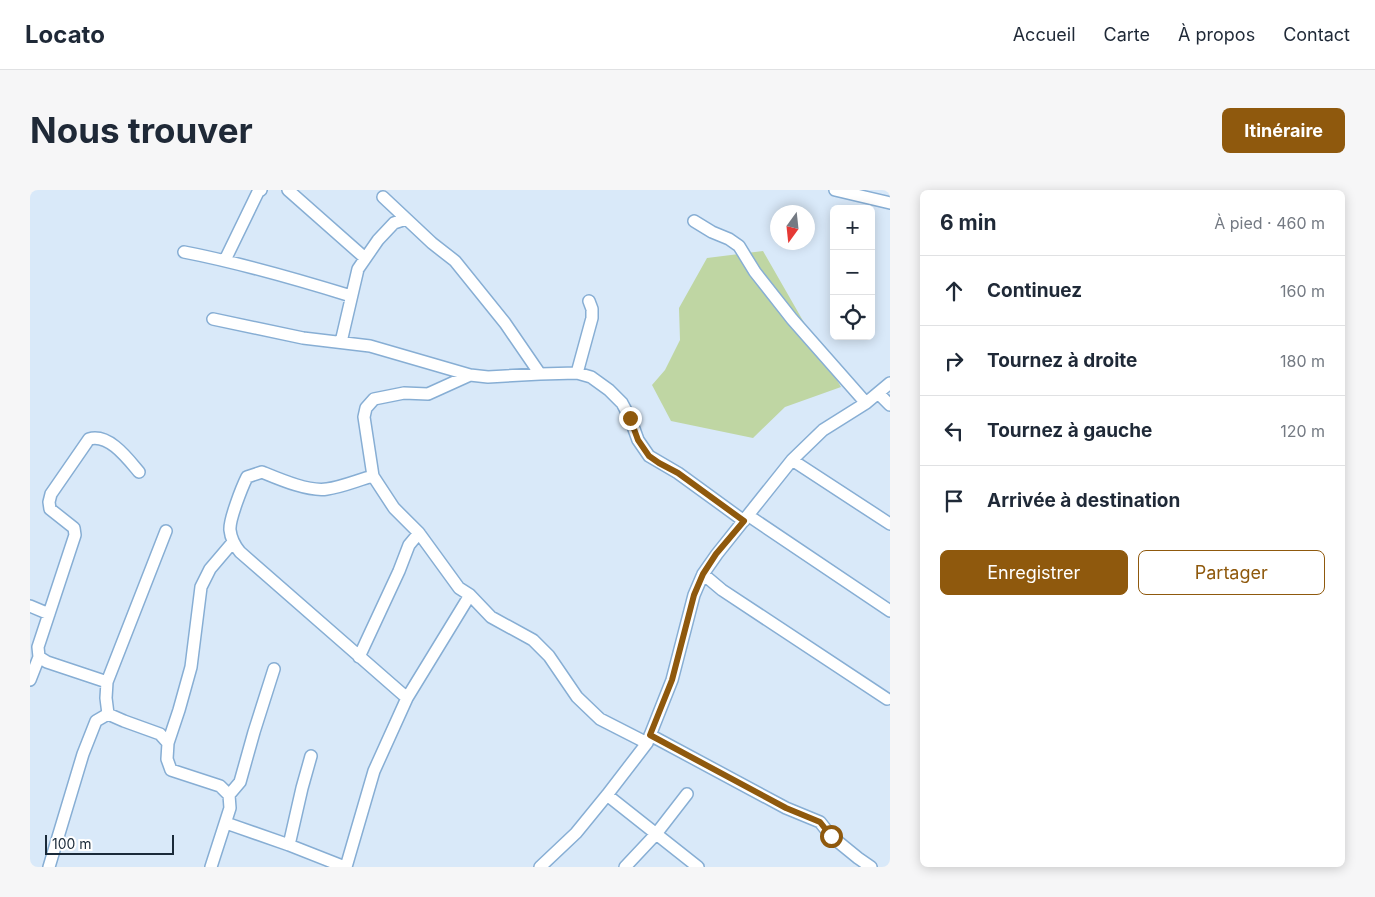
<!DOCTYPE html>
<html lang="fr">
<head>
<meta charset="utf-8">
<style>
	:root { --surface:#fff; --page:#f6f6f7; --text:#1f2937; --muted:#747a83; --line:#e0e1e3; --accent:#8f590d }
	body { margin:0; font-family:Inter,sans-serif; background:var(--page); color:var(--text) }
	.controls { position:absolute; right:15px; top:15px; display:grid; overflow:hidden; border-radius:8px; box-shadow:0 2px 12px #0003 }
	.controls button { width:45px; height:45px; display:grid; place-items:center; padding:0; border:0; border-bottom:1px solid var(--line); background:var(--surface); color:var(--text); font:25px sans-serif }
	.compass { position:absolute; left:740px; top:15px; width:45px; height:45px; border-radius:50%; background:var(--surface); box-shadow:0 2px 12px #0003; rotate:195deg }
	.scale { position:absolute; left:15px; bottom:12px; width:129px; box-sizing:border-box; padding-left:5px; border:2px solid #1a2a39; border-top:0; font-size:14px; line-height:18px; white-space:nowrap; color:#1a2a39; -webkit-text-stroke:4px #fff; paint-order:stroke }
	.stop { position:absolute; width:15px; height:15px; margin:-11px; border:4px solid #8f590d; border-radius:50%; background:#fff }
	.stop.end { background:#8f590d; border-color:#fff; box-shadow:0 1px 5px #0008 }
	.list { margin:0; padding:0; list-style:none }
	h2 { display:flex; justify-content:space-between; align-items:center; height:65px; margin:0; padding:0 20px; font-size:21px }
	h2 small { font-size:16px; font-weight:400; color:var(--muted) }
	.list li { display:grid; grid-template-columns:32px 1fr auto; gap:15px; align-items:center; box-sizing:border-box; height:70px; padding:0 20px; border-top:1px solid var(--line) }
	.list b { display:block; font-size:19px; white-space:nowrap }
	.list em { font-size:16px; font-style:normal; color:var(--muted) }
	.actions { display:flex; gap:10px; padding:15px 20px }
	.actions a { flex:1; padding:11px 0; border:1px solid var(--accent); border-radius:8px; text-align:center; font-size:18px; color:var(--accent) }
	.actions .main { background:var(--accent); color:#fff }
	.icon { flex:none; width:28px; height:28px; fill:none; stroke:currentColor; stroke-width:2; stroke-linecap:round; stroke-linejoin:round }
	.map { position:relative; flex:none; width:860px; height:677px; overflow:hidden; border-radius:8px }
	header { display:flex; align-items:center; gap:30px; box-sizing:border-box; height:70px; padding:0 25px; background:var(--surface); border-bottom:1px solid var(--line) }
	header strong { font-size:24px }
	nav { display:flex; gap:28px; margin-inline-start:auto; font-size:18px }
	.intro { display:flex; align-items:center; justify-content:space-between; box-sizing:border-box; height:120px; padding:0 30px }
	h1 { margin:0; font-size:35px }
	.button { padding:12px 22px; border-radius:8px; background:var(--accent); color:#fff; font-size:18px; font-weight:700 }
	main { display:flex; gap:30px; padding:0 30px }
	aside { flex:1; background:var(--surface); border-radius:8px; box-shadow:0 2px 12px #0003 }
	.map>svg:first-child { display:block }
</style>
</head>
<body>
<header>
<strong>Locato</strong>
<nav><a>Accueil</a><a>Carte</a><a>À propos</a><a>Contact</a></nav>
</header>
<div class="intro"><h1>Nous trouver</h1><a class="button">Itinéraire</a></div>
<main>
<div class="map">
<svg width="860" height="677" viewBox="0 0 860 677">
	<rect width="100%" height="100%" fill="#d9e9f9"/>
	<path fill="#bfd6a3" d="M733 61 811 197 755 217 723 248 641 231 622 195 635 180 650 150 649 118 677 68Z"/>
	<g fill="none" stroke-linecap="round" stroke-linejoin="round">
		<g stroke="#87aed4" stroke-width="14">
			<path id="minor" d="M258 0 335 68
				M805 0 860 13
				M353 7 402 53 425 71 475 133 510 184
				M664 31 682 42 699 49 709 56 725 82 762 129 836 213
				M154 62C211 73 266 89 321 106
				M195 70 228 2 231 0
				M183 129 273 148 340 156 440 185 458 187 510 184 547 183 561 187 579 200 592 213 600 228 608 250 619 266 648 283 714 331
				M311 152 328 79 348 50 364 33 376 29
				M547 183 562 128V119L559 111
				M440 185 398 204 374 203 344 209 336 218 334 227 343 286 364 318 389 343 429 398 440 405 461 427 503 450 519 466 547 507 570 529 617 553
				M848 203 860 215
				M762 270 860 334
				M343 286C328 290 312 297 297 299 279 302 249 289 232 282L217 287C212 297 199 330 200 340 201 349 205 356 210 362L377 508
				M719 326 860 421
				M673 384 692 400 857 509
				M0 416 19 424
				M329 467 369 381 379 355 389 343
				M0 490 9 467
				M77 492 136 341
				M78 524 76 508 77 492 17 472 9 467 8 457 45 345 44 338 20 319 19 312 21 304 59 249C79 243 98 269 109 282
				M78 524 94 531 130 544 138 553 137 569 141 580 190 596 199 605 200 618 181 677
				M620 545 756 618 790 632 801 646 828 668 841 677
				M138 553 149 520 161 477 171 397 180 379 203 352
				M199 605 210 592 224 542 244 479
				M577 605 668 677
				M196 633 259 655 315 677
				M259 655 272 598 281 566
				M19 677 53 564 66 531 78 524
				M316 677 344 581 377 508 440 405
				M510 677 546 643 577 605 617 553 642 490 664 405 673 384 687 364 762 270 793 240 836 213 860 193
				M595 677 626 644 657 604"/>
		</g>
		<use href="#minor" stroke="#fff" stroke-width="11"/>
	</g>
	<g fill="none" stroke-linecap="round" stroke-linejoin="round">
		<path stroke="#8f590d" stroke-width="6" d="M600 228 608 250 619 266 629 273 648 283 714 331 686 364 673 384 664 405 642 490 620 545 756 618 790 632 801 646"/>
	</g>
</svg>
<div class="controls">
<button>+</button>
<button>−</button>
<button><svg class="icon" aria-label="locate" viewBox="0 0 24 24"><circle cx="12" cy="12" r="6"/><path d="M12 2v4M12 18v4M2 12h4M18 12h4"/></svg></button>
</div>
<svg class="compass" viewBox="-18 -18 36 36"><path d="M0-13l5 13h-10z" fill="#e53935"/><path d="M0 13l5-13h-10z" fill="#747a83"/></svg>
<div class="scale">100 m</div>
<div class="stop" style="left:801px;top:646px"></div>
<div class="stop end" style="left:600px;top:228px"></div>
</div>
<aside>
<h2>6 min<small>À pied · 460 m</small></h2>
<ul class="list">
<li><svg class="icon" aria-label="ahead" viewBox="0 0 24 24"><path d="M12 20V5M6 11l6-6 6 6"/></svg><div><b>Continuez</b></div><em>160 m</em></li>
<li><svg class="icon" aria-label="right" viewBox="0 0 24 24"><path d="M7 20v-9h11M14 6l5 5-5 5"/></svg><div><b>Tournez à droite</b></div><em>180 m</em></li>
<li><svg class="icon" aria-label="left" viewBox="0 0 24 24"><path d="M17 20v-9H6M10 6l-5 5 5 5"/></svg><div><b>Tournez à gauche</b></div><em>120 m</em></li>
<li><svg class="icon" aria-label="arrive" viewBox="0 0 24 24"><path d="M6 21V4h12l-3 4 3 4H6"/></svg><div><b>Arrivée à destination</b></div></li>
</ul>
<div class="actions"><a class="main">Enregistrer</a><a>Partager</a></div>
</aside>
</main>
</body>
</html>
